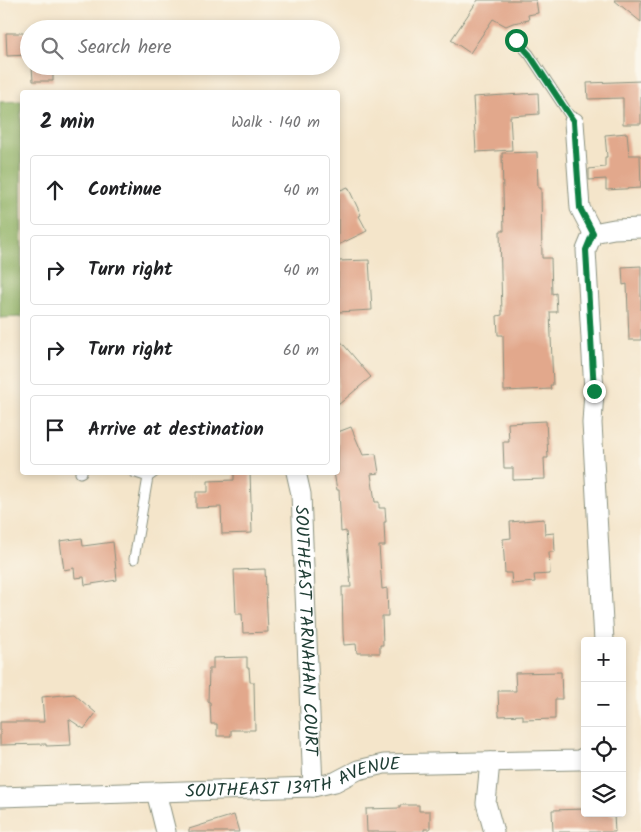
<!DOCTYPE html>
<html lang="en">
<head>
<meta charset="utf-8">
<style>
	:root { --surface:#fff; --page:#f6f6f6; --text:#202124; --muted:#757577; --line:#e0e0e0 }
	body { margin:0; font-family:Kalam,sans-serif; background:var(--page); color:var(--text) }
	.controls { position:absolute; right:15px; bottom:15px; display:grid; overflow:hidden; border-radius:5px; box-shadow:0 2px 8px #0003 }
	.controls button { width:45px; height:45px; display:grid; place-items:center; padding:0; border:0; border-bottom:1px solid var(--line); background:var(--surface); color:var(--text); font:25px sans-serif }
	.stop { position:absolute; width:15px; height:15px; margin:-11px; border:4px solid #0b8043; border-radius:50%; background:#fff }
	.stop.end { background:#0b8043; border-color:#fff; box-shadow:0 1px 5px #0008 }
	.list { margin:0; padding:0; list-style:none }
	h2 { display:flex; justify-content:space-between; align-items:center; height:65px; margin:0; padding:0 20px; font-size:21px }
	h2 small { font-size:16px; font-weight:400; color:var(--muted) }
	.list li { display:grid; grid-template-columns:32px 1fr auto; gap:15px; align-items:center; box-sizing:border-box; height:70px; margin:0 10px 10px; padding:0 10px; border:1px solid var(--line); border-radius:5px }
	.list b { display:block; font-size:19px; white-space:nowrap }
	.list em { font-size:16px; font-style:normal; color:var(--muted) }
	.icon { flex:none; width:28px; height:28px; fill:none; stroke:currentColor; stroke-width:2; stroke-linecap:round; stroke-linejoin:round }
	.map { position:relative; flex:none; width:641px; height:832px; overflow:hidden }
	.search { position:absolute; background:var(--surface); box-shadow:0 2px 8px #0003; left:20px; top:20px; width:320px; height:55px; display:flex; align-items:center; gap:12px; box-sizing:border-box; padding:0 18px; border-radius:28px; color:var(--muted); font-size:19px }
	.panel { position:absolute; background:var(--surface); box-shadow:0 2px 8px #0003; left:20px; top:90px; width:320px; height:385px; border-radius:5px }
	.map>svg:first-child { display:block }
</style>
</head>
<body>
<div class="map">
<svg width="641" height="832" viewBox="0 0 641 832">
	<rect width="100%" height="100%" fill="#fbf7ec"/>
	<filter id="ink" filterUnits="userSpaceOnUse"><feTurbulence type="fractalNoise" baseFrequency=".02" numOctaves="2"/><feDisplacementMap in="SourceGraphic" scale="10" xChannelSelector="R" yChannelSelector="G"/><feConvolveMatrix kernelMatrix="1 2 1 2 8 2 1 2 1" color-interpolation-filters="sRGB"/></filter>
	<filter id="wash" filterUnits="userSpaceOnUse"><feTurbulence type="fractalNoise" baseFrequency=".0096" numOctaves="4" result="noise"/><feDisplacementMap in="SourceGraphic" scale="20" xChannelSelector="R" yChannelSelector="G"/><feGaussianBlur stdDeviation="1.12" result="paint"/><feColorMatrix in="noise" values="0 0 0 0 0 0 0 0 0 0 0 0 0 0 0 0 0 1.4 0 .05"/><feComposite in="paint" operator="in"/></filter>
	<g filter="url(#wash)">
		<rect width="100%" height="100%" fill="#f4e5ca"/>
		<path fill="#93b367" stroke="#59784e" d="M21 101 22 317 0 318V102Z"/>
		<g id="blocks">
			<path fill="#e2a88c" d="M478 0H536L538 13 528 15 529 20 513 23 506 26 493 19 470 53 451 40Z
				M614 0H641V22Z
				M6 33H29V55L7 56Z
				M32 66H53V81H33Z
				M641 81V124H623V98L588 99 587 83Z
				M538 93 539 114 510 116 512 150 476 152 473 97Z
				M627 133 629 155H640L641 188 606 190V179L589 180V169L605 167V157H607L605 135Z
				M537 152 538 188H541L542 258H551L552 294 556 293 557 312H550L553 385H550L551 389 504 391 503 335H498L497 316 502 315 500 231H504L502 153Z
				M348 187 361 215 359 216 367 231 338 245V191Z
				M369 260 372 310 338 312V261Z
				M641 266V340H629L627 284 623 285 622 267Z
				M338 338 371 377 338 405Z
				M546 421 548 458H544L545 479 513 480V468H504L503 442H509L508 423Z
				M351 427 363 455 376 454 379 473 371 474 375 502H379V508H385L386 522H384L385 546H379L382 589 387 588 388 616H382L383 645H380V653H357L356 644 344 645 343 634 342 587H351L346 531 341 532 339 490H337L334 472H338V432Z
				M234 472H250L252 533 222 534 221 507 196 508V492H208V481L234 480Z
				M544 519 545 534 554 533 555 552H549L550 574 534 575 535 582 512 584 511 573H505L503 539 511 538 510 522Z
				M82 538 83 546 113 542 117 580 85 585 84 577 75 578 74 568 64 570 60 541Z
				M265 569 268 632 243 633 242 614H236L234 570Z
				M247 657V668H249L250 682H254L255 730H231V736H217V724H211L210 702H208L209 669H213V658Z
				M561 672 562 699H555V719L523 720V715L499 716 498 691H516L515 673Z
				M74 694 96 713 84 729 69 719 71 745 46 746V744L0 745V722H44L42 697Z
				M400 805H419V811H430V829H424V832H367L366 809 400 808Z
				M585 809V813H610V815H614L615 832H553L552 810Z
				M234 815 239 832H189V829Z"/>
		</g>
	</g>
	<g filter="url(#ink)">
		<use href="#blocks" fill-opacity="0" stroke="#8a917f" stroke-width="1"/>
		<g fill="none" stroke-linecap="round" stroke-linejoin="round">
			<g stroke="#8a917f" stroke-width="11">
				<path id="lane" d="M516 40 529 54 574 122
					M133 472 148 477
					M80 473 82 472
					M134 559 148 477 155 472"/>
			</g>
			<g stroke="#8a917f" stroke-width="21">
				<g id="street">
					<path d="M574 122 580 208 593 233"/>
					<path d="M593 233 586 250 594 391 592 423 604 641"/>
					<path d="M593 233 614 229 641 228"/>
					<path id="s1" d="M296 472 301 494 313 787"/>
					<path d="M490 762 486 803 494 832"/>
					<path d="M156 792 166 832"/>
					<path id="s2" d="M0 797 313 787 335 782 358 770 384 764 579 760 585 757"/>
				</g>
			</g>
			<use href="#lane" stroke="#fff" stroke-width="9"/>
			<use href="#street" stroke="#fff" stroke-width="19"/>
		</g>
	</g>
	<g fill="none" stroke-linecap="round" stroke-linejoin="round" filter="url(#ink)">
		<path stroke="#0b8043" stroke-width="6" d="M516 40 529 54 574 122 580 208 593 233 586 250 594 391"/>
	</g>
	<g text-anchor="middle" stroke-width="5" stroke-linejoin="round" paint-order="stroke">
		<g font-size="18" fill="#1f3d34" stroke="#fbf7ec">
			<text dy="6" stroke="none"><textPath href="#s1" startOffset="159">SOUTHEAST TARNAHAN COURT</textPath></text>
			<text dy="6" stroke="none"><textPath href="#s2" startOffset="295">SOUTHEAST 139TH AVENUE</textPath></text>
		</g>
	</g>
</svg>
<div class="controls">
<button>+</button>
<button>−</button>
<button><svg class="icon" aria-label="locate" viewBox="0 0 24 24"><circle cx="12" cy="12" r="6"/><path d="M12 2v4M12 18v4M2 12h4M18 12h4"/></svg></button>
<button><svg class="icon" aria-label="layers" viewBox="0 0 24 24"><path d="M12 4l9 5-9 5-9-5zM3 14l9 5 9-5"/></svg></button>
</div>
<div class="stop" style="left:516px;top:40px"></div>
<div class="stop end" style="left:594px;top:391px"></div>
<div class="search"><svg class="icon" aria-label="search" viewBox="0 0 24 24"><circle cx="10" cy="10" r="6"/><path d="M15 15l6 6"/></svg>Search here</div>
<section class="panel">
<h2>2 min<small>Walk · 140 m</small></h2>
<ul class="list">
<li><svg class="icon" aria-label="ahead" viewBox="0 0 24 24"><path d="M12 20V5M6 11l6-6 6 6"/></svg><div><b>Continue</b></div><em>40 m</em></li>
<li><svg class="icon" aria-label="right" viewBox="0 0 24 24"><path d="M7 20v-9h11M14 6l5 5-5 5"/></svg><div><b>Turn right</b></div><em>40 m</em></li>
<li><svg class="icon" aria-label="right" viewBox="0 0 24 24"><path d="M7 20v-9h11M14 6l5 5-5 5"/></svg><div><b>Turn right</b></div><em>60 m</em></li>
<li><svg class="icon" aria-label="arrive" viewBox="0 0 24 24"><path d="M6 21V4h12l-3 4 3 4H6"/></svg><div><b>Arrive at destination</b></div></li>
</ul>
</section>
</div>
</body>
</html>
